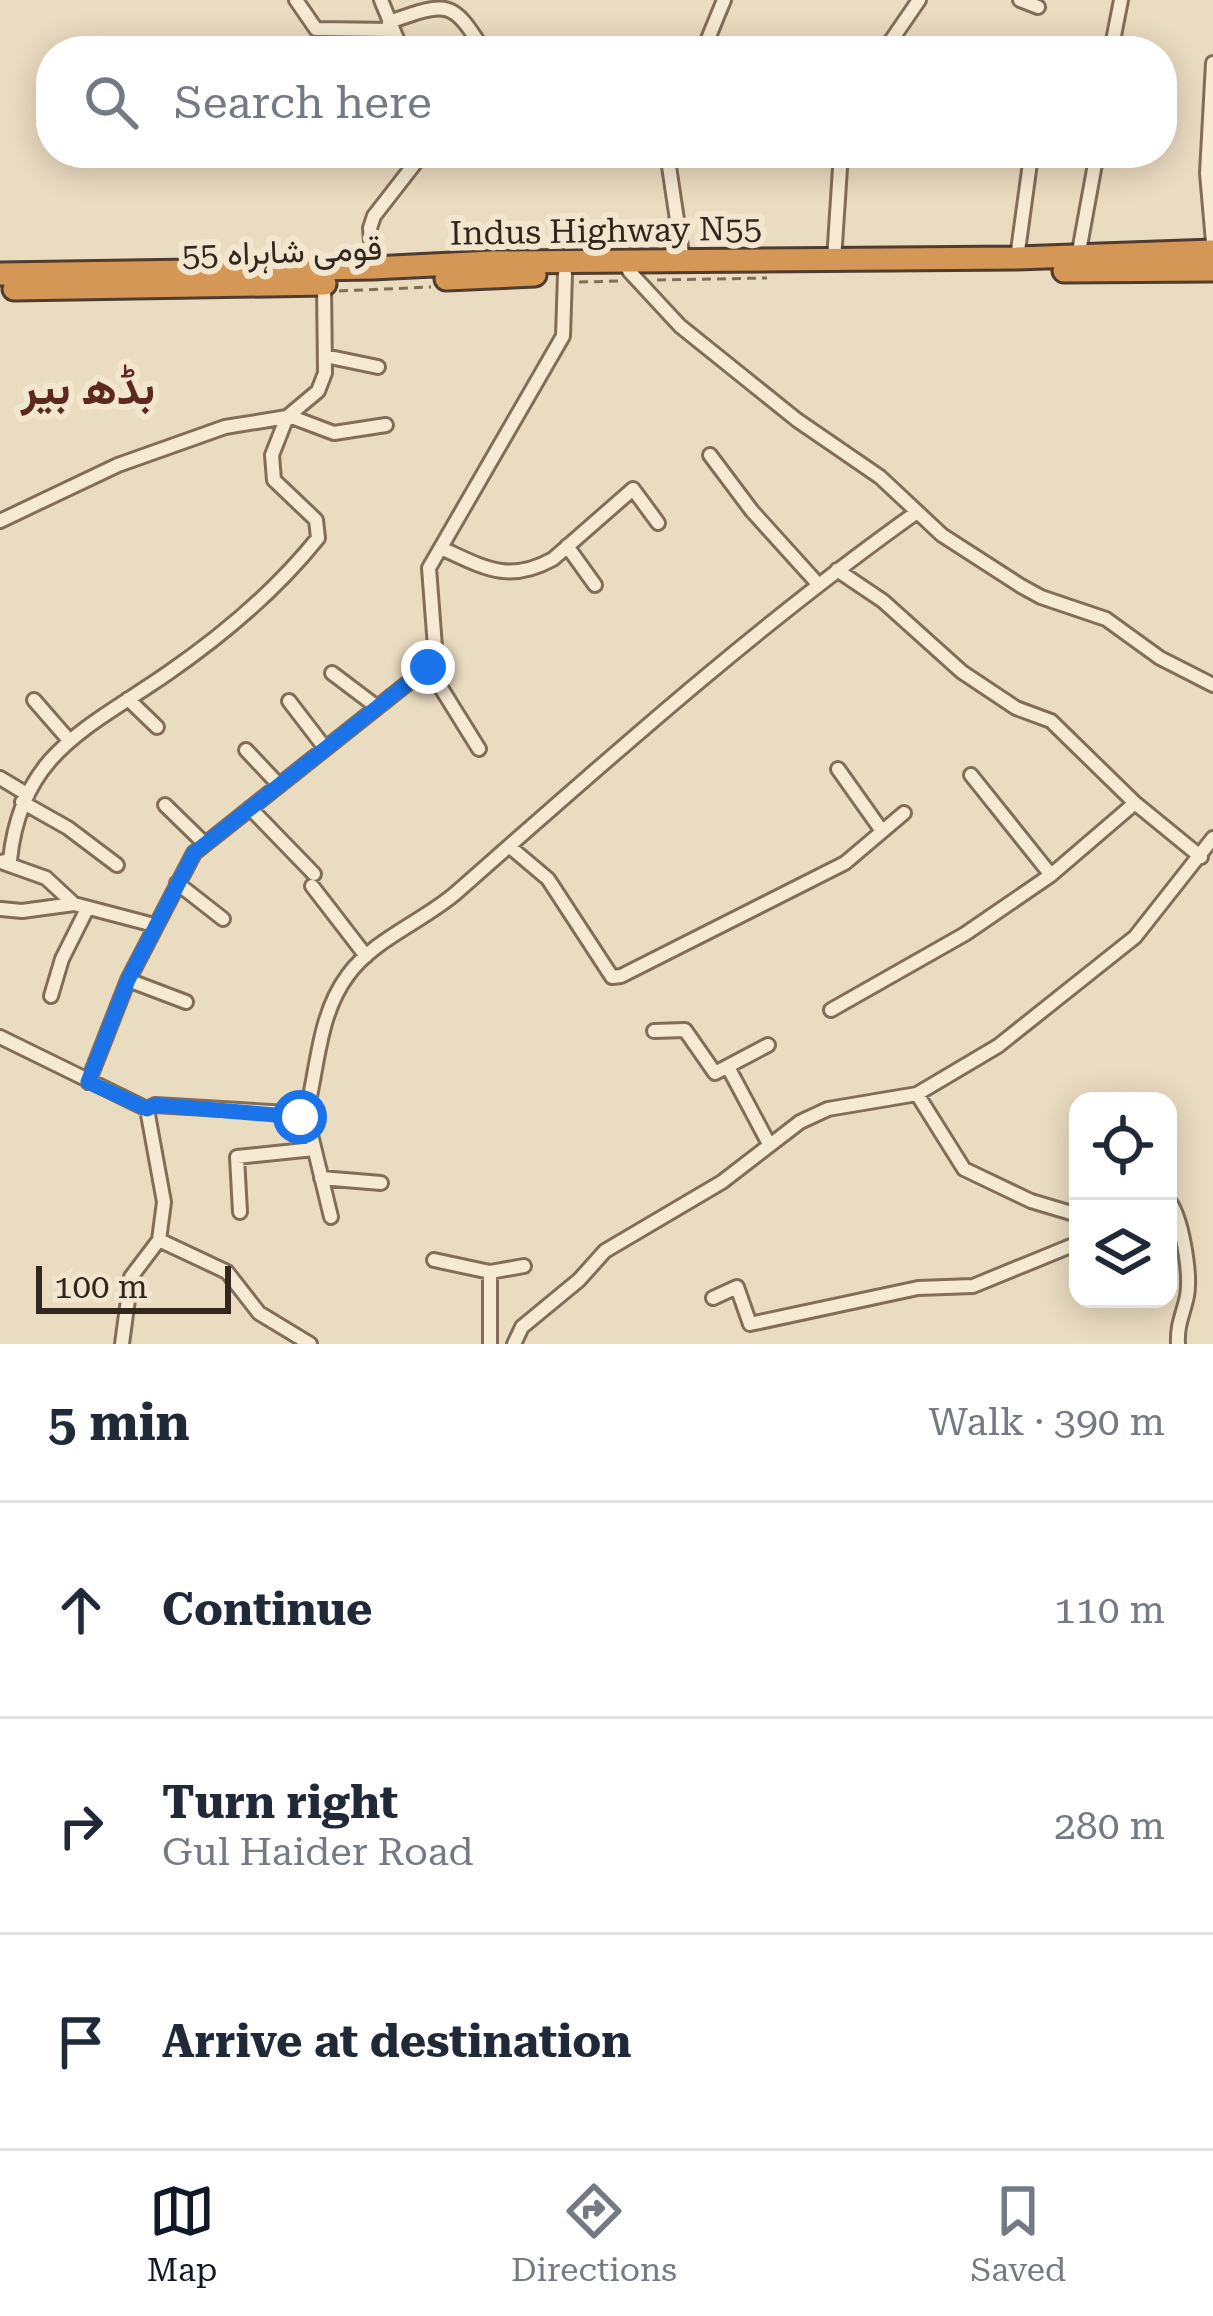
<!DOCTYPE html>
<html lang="en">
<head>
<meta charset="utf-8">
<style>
	:root { --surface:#fff; --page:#f6f6f7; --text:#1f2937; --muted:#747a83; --line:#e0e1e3; --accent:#111827 }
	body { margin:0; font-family:"Roboto Serif",Vazirmatn,serif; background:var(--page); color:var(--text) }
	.controls { position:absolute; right:36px; bottom:36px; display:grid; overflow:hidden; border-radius:24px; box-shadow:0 6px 30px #0003 }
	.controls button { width:108px; height:108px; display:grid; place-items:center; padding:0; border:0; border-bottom:3px solid var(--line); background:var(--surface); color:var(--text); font:60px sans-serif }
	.scale { position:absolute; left:36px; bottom:30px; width:195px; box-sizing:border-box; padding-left:12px; border:6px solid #32261d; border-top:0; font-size:33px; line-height:42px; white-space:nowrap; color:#32261d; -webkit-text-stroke:9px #f2e6cf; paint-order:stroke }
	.stop { position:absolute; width:36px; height:36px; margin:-27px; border:9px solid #1a73e8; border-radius:50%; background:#fff }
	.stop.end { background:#1a73e8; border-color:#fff; box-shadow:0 3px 12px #0008 }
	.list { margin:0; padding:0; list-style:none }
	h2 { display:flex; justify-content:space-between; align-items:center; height:156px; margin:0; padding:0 48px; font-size:51px }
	h2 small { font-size:39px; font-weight:400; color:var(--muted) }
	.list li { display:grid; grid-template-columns:78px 1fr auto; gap:36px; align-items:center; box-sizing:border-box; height:216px; padding:0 48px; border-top:3px solid var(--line) }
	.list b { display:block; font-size:45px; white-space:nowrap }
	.list p { margin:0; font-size:39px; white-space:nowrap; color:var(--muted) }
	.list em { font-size:39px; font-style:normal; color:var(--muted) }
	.icon { flex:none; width:66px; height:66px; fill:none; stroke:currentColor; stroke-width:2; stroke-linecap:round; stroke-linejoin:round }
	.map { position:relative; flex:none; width:1213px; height:1344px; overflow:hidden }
	.search { position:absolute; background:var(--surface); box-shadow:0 6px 30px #0003; left:36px; right:36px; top:36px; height:132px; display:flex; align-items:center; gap:30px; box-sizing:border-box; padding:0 42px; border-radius:48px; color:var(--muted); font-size:45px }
	.sheet { height:804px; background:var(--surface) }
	nav { display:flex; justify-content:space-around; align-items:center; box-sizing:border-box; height:168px; border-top:3px solid var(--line); background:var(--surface); font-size:33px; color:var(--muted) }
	nav a { display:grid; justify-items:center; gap:6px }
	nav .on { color:var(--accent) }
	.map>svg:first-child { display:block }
</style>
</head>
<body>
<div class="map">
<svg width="1213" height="1344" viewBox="0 0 1213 1344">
	<rect width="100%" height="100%" fill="#eadcc0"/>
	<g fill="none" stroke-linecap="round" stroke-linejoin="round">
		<g stroke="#826d59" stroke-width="18">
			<path id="street" d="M296 0 316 29 393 30
				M381 0 402 51
				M1020 0 1038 7
				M389 22C449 1 452 0 484 51
				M703 51 724 0
				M884 51 919 0
				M1111 51 1121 0
				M1213 63 1207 173 1213 242
				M667 153 683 260
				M1078 257 1097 153
				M1017 258 1030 163
				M834 260 841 153
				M373 268 370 228 374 216 423 153
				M629 271 680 326 797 420 880 477 942 535 1021 586 1041 597 1106 619 1160 658 1213 685
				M325 356 378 367
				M289 416 334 433 386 425
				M710 455 752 511 818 584
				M0 521 118 465 225 427 287 417
				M567 546 595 585
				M441 548C483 567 508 584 553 559L633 489 658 523
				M837 570 883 601 962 672 1016 708 1051 721 1135 803 1201 857
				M428 667 479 749
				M332 673 377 707
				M128 699 157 727
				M34 700 68 739
				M289 701 325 748
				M246 750 279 785
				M838 769 882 831
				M971 775 1051 875 1135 803
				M0 778 25 793
				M22 802 68 828 117 865
				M165 805 205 844
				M250 808 314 874
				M509 846 548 879 612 977 621 976 845 863 904 813
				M0 862 10 860C21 752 89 728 168 673 223 635 277 589 318 538L316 520 274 480 272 455 287 417 318 391 325 373 324 284
				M4 863 46 878 74 904
				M177 883 223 919
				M312 886 366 956
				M1 909 22 911 74 904 154 925
				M128 980 186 1002
				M51 996 62 959 87 909
				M831 1010 965 934 1051 875
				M654 1031 685 1030 715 1073 768 1045
				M0 1037 147 1109 164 1202 159 1240 131 1277 122 1344
				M728 1067 769 1144
				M88 1082 128 980 194 853 428 667 435 647 429 568 563 336 565 274
				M917 1094 964 1169 1031 1201 1078 1215
				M147 1109 155 1105 306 1114C318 1068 318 1015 348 975 374 939 424 921 457 892 607 760 754 628 917 512
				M306 1114 331 1217
				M321 1178 381 1183
				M1168 1200C1182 1216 1191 1274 1187 1296 1183 1315 1177 1324 1178 1344
				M240 1212 237 1157 314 1149
				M159 1240 227 1272 259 1313 310 1344
				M434 1260 490 1272 524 1266
				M713 1298 737 1287 750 1324 918 1288 973 1286 1078 1243
				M490 1344V1272
				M514 1344 522 1327 579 1280 605 1251 722 1182 800 1122 828 1109 917 1094 998 1046 1135 937 1213 838"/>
		</g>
		<g stroke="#4f3c2e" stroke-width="27">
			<path id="highway" d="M1064 271 1213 270
				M0 274 373 268 492 262 1017 258 1213 251
				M446 279 535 275
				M14 289 325 284"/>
		</g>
		<path stroke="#826d59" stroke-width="3" stroke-dasharray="9 6" stroke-linecap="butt" d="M657 280 767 278
			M579 282 623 281
			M339 291 431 287"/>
		<use href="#street" stroke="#f6ead2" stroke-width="12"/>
		<use href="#highway" stroke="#d59755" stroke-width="21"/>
	</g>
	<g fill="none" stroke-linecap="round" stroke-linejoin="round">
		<path stroke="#1a73e8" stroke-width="15" d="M300 1117 155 1105 147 1109 88 1082 128 980 194 853 428 667"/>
	</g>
	<g text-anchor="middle" stroke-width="12" stroke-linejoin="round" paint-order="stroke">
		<g font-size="33" fill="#32261d" stroke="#f2e6cf">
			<text transform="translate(606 230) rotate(-1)" y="12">Indus Highway N55</text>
			<text transform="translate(282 251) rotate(-2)" y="12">قومی شاہراہ 55</text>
		</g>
		<g font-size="45" font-weight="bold" fill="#5c291f" stroke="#f2e6cf">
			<text x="88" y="404">بڈھ بیر</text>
		</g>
	</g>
</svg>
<div class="controls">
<button><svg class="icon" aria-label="locate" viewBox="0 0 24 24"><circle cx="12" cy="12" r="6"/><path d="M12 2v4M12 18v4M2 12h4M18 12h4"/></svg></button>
<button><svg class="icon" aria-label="layers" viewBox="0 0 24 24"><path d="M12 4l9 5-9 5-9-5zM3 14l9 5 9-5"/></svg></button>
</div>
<div class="scale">100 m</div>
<div class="stop" style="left:300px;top:1117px"></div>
<div class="stop end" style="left:428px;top:667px"></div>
<div class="search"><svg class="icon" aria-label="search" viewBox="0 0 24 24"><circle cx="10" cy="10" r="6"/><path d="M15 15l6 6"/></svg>Search here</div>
</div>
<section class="sheet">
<h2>5 min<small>Walk · 390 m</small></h2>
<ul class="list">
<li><svg class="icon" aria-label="ahead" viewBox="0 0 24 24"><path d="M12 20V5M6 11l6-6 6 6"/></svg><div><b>Continue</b></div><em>110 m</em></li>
<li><svg class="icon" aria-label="right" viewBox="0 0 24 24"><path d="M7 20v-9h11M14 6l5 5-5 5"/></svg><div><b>Turn right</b><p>Gul Haider Road</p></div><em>280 m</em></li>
<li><svg class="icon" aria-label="arrive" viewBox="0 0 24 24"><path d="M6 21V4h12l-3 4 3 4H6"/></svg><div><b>Arrive at destination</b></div></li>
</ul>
</section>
<nav>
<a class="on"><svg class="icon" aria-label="map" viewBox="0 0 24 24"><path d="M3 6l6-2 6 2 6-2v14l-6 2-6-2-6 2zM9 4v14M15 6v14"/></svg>Map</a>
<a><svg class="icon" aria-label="directions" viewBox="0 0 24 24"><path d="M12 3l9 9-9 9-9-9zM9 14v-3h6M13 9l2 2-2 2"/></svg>Directions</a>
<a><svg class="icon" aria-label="saved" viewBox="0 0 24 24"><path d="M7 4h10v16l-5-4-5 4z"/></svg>Saved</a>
</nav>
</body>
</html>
